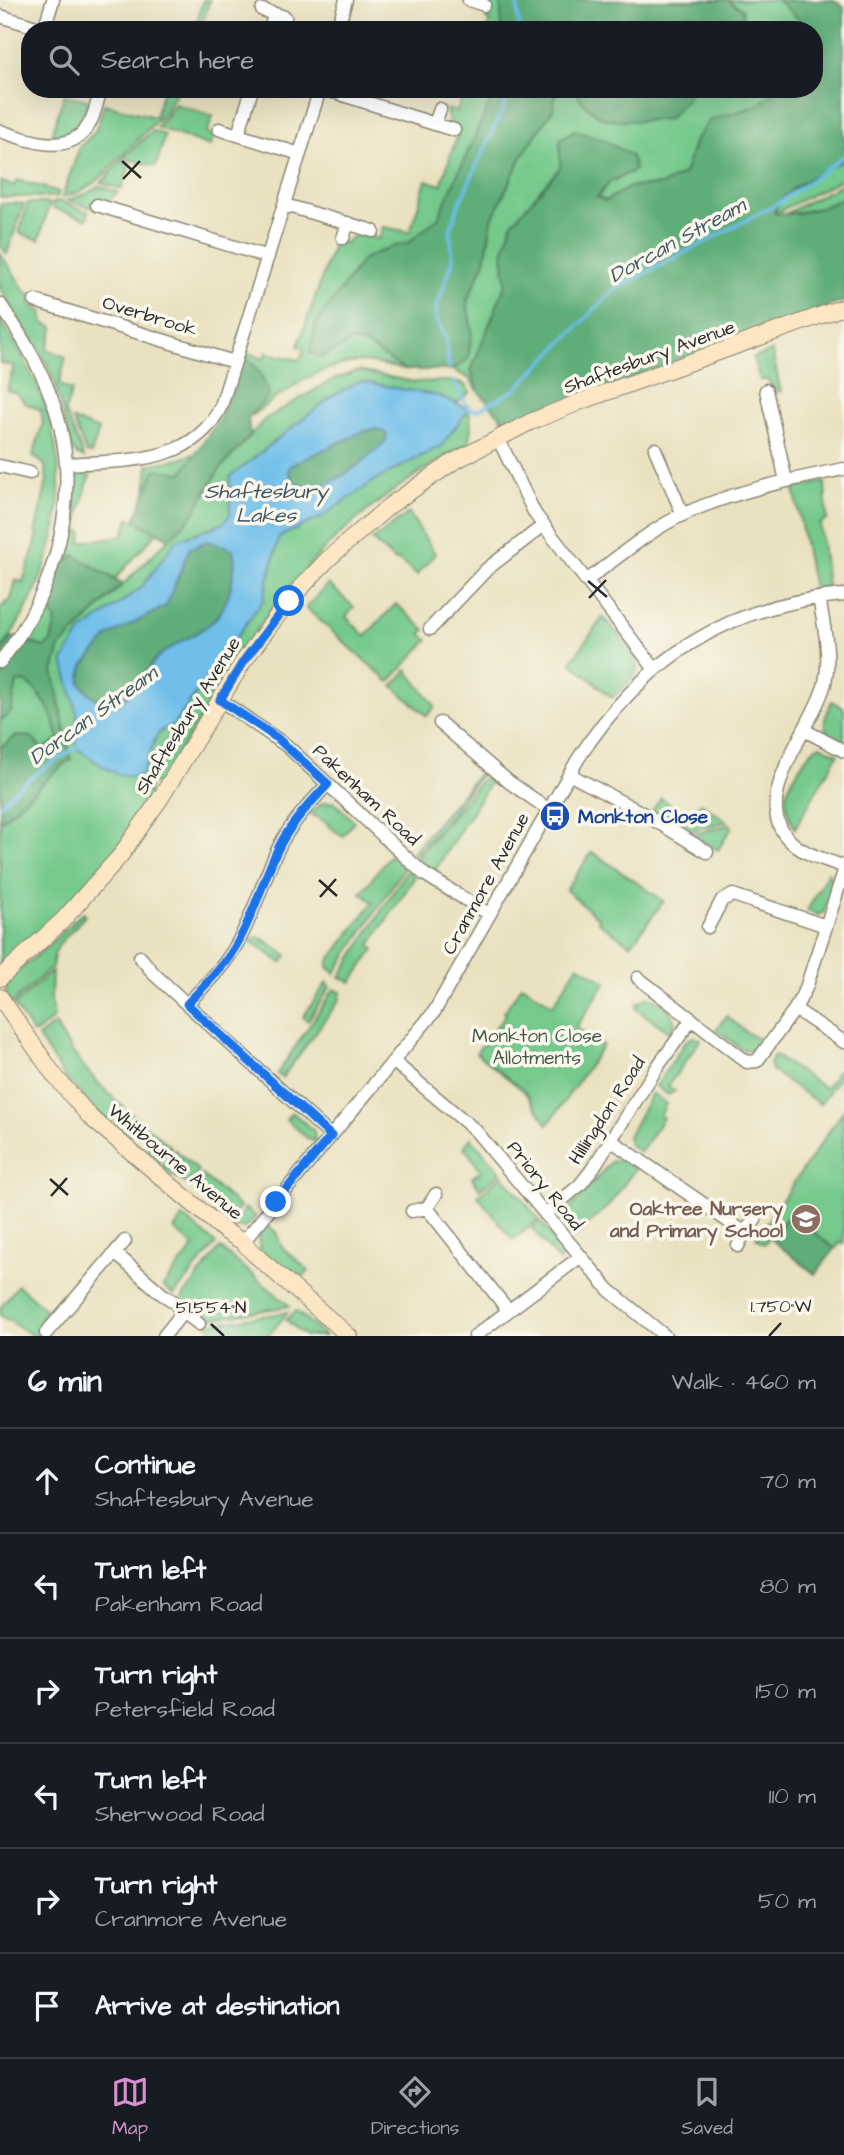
<!DOCTYPE html>
<html lang="en">
<head>
<meta charset="utf-8">
<style>
	:root { --surface:#171b24; --page:#20242c; --text:#f1f3f6; --muted:#9ea1a6; --line:#363941; --accent:#d690ce }
	body { margin:0; font-family:"Architects Daughter",sans-serif; background:var(--page); color:var(--text) }
	.stop { position:absolute; width:21px; height:21px; margin:-16px; border:5px solid #1a73e8; border-radius:50%; background:#fff }
	.stop.end { background:#1a73e8; border-color:#fff; box-shadow:0 2px 7px #0008 }
	.list { margin:0; padding:0; list-style:none }
	h2 { display:flex; justify-content:space-between; align-items:center; height:91px; margin:0; padding:0 28px; font-size:30px }
	h2 small { font-size:23px; font-weight:400; color:var(--muted) }
	.list li { display:grid; grid-template-columns:46px 1fr auto; gap:21px; align-items:center; box-sizing:border-box; height:105px; padding:0 28px; border-top:2px solid var(--line) }
	.list b { display:block; font-size:26px; white-space:nowrap }
	.list p { margin:0; font-size:23px; white-space:nowrap; color:var(--muted) }
	.list em { font-size:23px; font-style:normal; color:var(--muted) }
	.icon { flex:none; width:38px; height:38px; fill:none; stroke:currentColor; stroke-width:2; stroke-linecap:round; stroke-linejoin:round }
	.map { position:relative; flex:none; width:844px; height:1336px; overflow:hidden }
	.search { position:absolute; background:var(--surface); box-shadow:0 7px 28px #0002; left:21px; right:21px; top:21px; height:77px; display:flex; align-items:center; gap:18px; box-sizing:border-box; padding:0 24px; border-radius:28px; color:var(--muted); font-size:26px }
	.sheet { height:721px; background:var(--surface) }
	nav { display:flex; justify-content:space-around; align-items:center; box-sizing:border-box; height:98px; border-top:2px solid var(--line); background:var(--surface); font-size:19px; color:var(--muted) }
	nav a { display:grid; justify-items:center; gap:4px }
	nav .on { color:var(--accent) }
	.map>svg:first-child { display:block }
</style>
</head>
<body>
<div class="map">
<svg width="844" height="1336" viewBox="0 0 844 1336">
	<rect width="100%" height="100%" fill="#fbf7ec"/>
	<filter id="ink" filterUnits="userSpaceOnUse"><feTurbulence type="fractalNoise" baseFrequency=".0143" numOctaves="2"/><feDisplacementMap in="SourceGraphic" scale="14" xChannelSelector="R" yChannelSelector="G"/><feConvolveMatrix kernelMatrix="1 2 1 2 8 2 1 2 1" color-interpolation-filters="sRGB"/></filter>
	<filter id="wash" filterUnits="userSpaceOnUse"><feTurbulence type="fractalNoise" baseFrequency=".00686" numOctaves="4" result="noise"/><feDisplacementMap in="SourceGraphic" scale="28" xChannelSelector="R" yChannelSelector="G"/><feGaussianBlur stdDeviation="1.57" result="paint"/><feColorMatrix in="noise" values="0 0 0 0 0 0 0 0 0 0 0 0 0 0 0 0 0 1.4 0 .05"/><feComposite in="paint" operator="in"/></filter>
	<g filter="url(#wash)">
		<rect width="100%" height="100%" fill="#e9e1bf"/>
		<path fill="#74c98c" stroke="#507a5c" stroke-width="2" d="M203 0H210L200 30H194Z
			M488 0H501V30H487L490 21 486 19 491 1Z
			M727 0H777L808 27 807 30H741L743 10Z
			M163 89H174L176 93 165 112 96 182 79 192 62 197 80 146 95 132 104 104 155 117Z
			M464 89H496L438 219 408 243 391 247 316 324 310 352 323 357 352 341 368 345 405 370C391 367 372 361 357 362 315 366 281 395 248 418L269 394C263 379 258 363 241 356L243 351 264 359 266 353 300 360 304 349 298 346 335 240 345 243C355 231 365 236 379 239L383 227 410 232 426 180 441 185 459 129 448 119 446 109 457 112Z
			M555 89H573L584 103 687 98 690 89H778L757 106 710 121 695 140 684 174 662 185 630 187 605 201 597 197 610 182 635 170 560 168 539 191 503 253 506 283 471 371 479 392 469 378 453 370 468 359 472 333 467 301 485 261 492 219 522 156 553 109Z
			M64 95 88 100C83 119 74 136 51 136Z
			M175 104 213 116 207 133 214 136 210 146 156 127Z
			M152 131 165 135 156 166 123 158Z
			M844 160V178L774 214C781 189 822 172 844 160Z
			M121 161 130 164 122 189 101 183Z
			M17 180 59 192 57 197H0V181L14 186Z
			M844 183V198L825 207 783 215Z
			M99 186 118 192 110 200 92 208 67 200 86 194Z
			M59 201 89 212 87 219 52 208 53 203Z
			M12 203 24 204 7 254 0 245V204Z
			M28 203H50L39 240 19 233Z
			M0 253 26 292 32 295 30 305 42 311 44 323 54 327 47 349 66 357 59 385 72 390 65 411 84 458 76 454 71 446 55 383 43 356 0 289Z
			M0 319C78 434 80 537 0 652V608L11 599 16 580 23 582 38 535 35 533 47 481 45 465 33 456 43 423 41 410 25 403 16 393 7 390 14 366 0 363Z
			M772 351 781 392H780L772 387 768 380H760L753 358Z
			M358 371 415 382 447 381 464 384 470 392 456 404 439 396 231 477 230 516 222 524 177 540 141 588 81 632 63 661 78 713 76 748C94 758 121 784 142 774L156 737 161 731 175 723 263 600 279 537 320 518 376 479 441 446 469 409 471 427 469 443C411 475 353 517 308 566 248 632 204 711 159 787L150 781C152 828 38 937 0 965V822L66 762 71 760 53 671 60 647 192 516 219 470 265 419 332 380Z
			M73 420 99 430 91 454 86 453Z
			M197 453 182 473 146 493 148 465 179 459Z
			M92 468 75 529 83 532 80 542 123 536 129 518 157 532 115 579 74 555 65 562 74 477 80 471Z
			M825 482 827 520 820 523 827 587 813 589 794 488Z
			M409 513 435 554 417 575 397 559 395 561 372 540Z
			M328 584 354 607 346 617 365 636 396 604 425 630 421 634 428 640 389 682 306 608Z
			M47 603 56 621 51 642 44 647 25 641Z
			M603 617C613 629 644 658 636 673 631 682 620 690 612 698L571 662Z
			M407 670 435 706 427 716 393 686Z
			M17 682 28 683C47 700 53 715 59 739L42 750 16 736 0 748V720L4 719 11 712Z
			M832 701 844 708V746C820 730 821 727 832 701Z
			M820 745 838 754 795 828C790 819 785 807 786 796 788 784 809 749 820 745Z
			M481 771V774L443 824 415 856 412 853Z
			M486 775 491 781 434 872 417 858Z
			M661 798 689 817 701 803 727 821 683 833 651 813Z
			M334 802 354 821 343 836 328 826 329 824 311 814 322 803Z
			M730 824 732 827 718 850 692 835Z
			M592 852 664 901 631 945 598 922 599 919 566 890Z
			M390 855 404 868 335 973 328 967 329 961 373 902 361 893Z
			M407 870 415 877 370 945 374 949 353 980 350 982 340 977Z
			M828 872 833 885 824 912 818 915 807 911Z
			M83 912 85 916 59 944 54 955 52 967 11 1004 5 993 10 978 51 943Z
			M257 937 263 939 287 955 282 963 248 940Z
			M578 965 606 982 576 1028 603 1045 548 1125 524 1091 476 1053 506 1014 504 1012 522 985 553 1005Z
			M52 971 51 999 54 1018 36 1033 32 1032 14 1005Z
			M327 982 330 987 308 1021 303 1017Z
			M334 989 341 992 340 999 282 1078 277 1074Z
			M648 997C661 999 670 1009 675 1021L671 1033 636 1009 638 1006 636 1004Z
			M727 1016 746 1032 763 1042 752 1051 740 1048 716 1029Z
			M55 1024C73 1057 95 1083 124 1107L109 1124 66 1079 38 1037Z
			M693 1037 701 1039 668 1086 675 1091 668 1095 656 1086 686 1041Z
			M774 1055 825 1088 844 1063V1070L820 1104 772 1071 770 1064Z
			M652 1093 666 1104 660 1116 663 1118 640 1152 629 1144 628 1136Z
			M127 1110 171 1147 157 1164 144 1154 151 1144 134 1130 127 1138 112 1126Z
			M843 1111 844 1243 841 1242 835 1249 790 1214 764 1244 756 1238Z
			M292 1112 314 1131 315 1142 307 1138 286 1119Z
			M471 1138 501 1172 480 1189 472 1178 481 1170 464 1147Z
			M175 1150 198 1170 197 1174 188 1184 162 1169 161 1167Z
			M620 1159 636 1168 609 1205 574 1238 563 1222 565 1214 612 1161Z
			M202 1175 240 1207 226 1224 201 1195 203 1191 195 1183Z
			M502 1175 539 1219 513 1240 478 1196Z
			M245 1208 256 1217 244 1228H232Z
			M183 1217 216 1244 174 1295 163 1286 194 1247 174 1229Z
			M540 1221 562 1247 563 1255 559 1262 532 1228Z
			M266 1224 276 1232 282 1247 309 1271 297 1282 260 1251 258 1236Z
			M220 1248 290 1306 203 1320 182 1302V1298Z
			M18 1285 54 1317 44 1313 41 1317 45 1327V1336H33L0 1315V1308Z
			M296 1311 325 1336H305L286 1320Z
			M288 1312 268 1336H214L215 1331 207 1324Z"/>
		<path fill="#5fad78" stroke="#456c52" stroke-width="2" d="M501 0H727L743 10 741 30H620L613 23 602 24 588 30H501Z
			M777 0H833L844 7V160C823 171 781 189 774 213 796 217 824 207 844 198V301L507 424 479 392 471 371 506 283 503 253 512 223 560 168V139L574 130 605 140 631 156 635 170 610 182 597 197 605 201 630 187 662 185 684 174 695 140 710 120 757 106 778 89H814V30H807L808 27Z
			M496 89H555L553 109 522 156 492 219 485 261 467 301 472 333 468 359 453 370H405L368 346 352 341 323 357 310 353 316 324 363 259 391 247 408 243 438 218Z
			M573 89H690L687 98 668 119C653 120 615 124 601 117 589 111 581 99 573 89Z
			M241 356C258 363 263 379 269 395L248 418 250 436 219 470 192 516 169 539 135 520 155 469 182 473 220 418Z
			M376 429 385 432 387 436 385 442C365 461 307 513 288 471L291 465 364 431Z
			M207 541 233 548C236 562 234 572 231 585 221 634 190 630 158 657 150 664 147 675 140 683 118 710 100 709 80 682L83 666 109 636 175 585 189 548Z
			M74 555 122 584 60 647 53 671 71 761 66 762 0 822V748L16 736 32 737 42 750 59 739C53 716 46 699 28 683L17 682 11 712 4 719 0 720V652L12 637 44 647 51 642 56 621 47 603 50 587 65 562Z
			M790 1214 835 1249 815 1274 771 1239Z"/>
		<path fill="#6fbfea" stroke="#4d758a" stroke-width="2" fill-rule="evenodd" d="M360 381 439 396 469 409 441 446 377 479 320 518 279 537 263 600 175 723 161 731 156 737 142 774C120 784 94 759 76 748L77 713 63 661 81 632 141 588 177 540 222 524 230 515V477L332 396ZM376 429 385 432 387 436 385 442C365 461 307 513 288 471L291 465 364 431ZM207 541 233 549C236 562 234 572 231 585 221 634 190 630 158 657 150 664 147 675 140 683 118 710 100 709 80 683L83 666 109 636 166 606 189 549Z"/>
		<g fill="none" stroke-linecap="round" stroke-linejoin="round">
			<path stroke="#6fbfea" stroke-width="3.5" d="M517 0 519 30
				M449 368 446 339 436 319V308L453 261 450 231 458 206 512 89
				M453 381 469 409 466 410
				M469 409 478 410 515 390 614 290 779 203 844 156
				M0 805C23 781 51 763 79 746"/>
		</g>
	</g>
	<g filter="url(#ink)">
		<g fill="none" stroke-linecap="round" stroke-linejoin="round">
			<g stroke="#8a8675" stroke-width="15">
				<path id="street" d="M469 0 484 5
					M262 10 285 17
					M0 16 46 30
					M44 29 53 0
					M270 30 274 14
					M337 30 346 0
					M252 89 238 135 300 154
					M324 89 454 130
					M435 124 440 109
					M219 129 238 135
					M0 131C27 140 69 157 88 126 95 116 97 101 101 89
					M97 205 268 257
					M285 205 373 231
					M343 238 348 223
					M35 301 234 362
					M0 304C20 333 39 364 51 397 86 488 58 589 0 662
					M766 390 786 481
					M498 438 535 514 654 668
					M655 449 683 515
					M66 464C123 460 193 466 221 406L320 89
					M0 466 30 473
					M586 581C617 558 648 531 684 514 734 491 790 480 844 469
					M819 598C824 626 831 655 825 683 814 728 742 805 795 845 808 856 828 860 844 867
					M430 629 487 569 544 525
					M220 700 287 746 424 874 489 914
					M440 723 509 782 548 809
					M804 730 844 751
					M569 774 646 815 707 852
					M708 927 722 900 733 895 826 926
					M140 957 155 975 331 1136
					M638 978 747 1062 757 1061 795 1009 806 988 844 871
					M187 1004C206 984 225 966 238 942 256 910 264 875 281 843 293 821 311 802 328 784
					M795 1009 844 1042
					M394 1062 475 1130 609 1290 665 1336
					M612 1141 744 1232
					M427 1208 508 1310
					M412 1211 427 1208 436 1194
					M545 1214 580 1185 591 1171 658 1066 692 1019
					M243 1242 434 1012 578 759C641 661 726 604 844 595
					M738 1246 744 1232 755 1220
					M115 1253 162 1294 173 1301 183 1312 164 1336
					M183 1312 199 1324
					M46 1333 125 1241
					M475 1336 580 1257"/>
			</g>
			<g stroke="#8a8675" stroke-width="18">
				<path id="secondary" d="M0 978 62 921 120 856 160 799 243 662 286 604 328 559 389 506 453 462 530 422 582 401 844 307
					M0 997 54 1075 90 1117 225 1231 243 1242 253 1253 349 1336"/>
			</g>
			<use href="#street" stroke="#fff" stroke-width="12"/>
			<use href="#secondary" stroke="#fce6c4" stroke-width="16"/>
		</g>
	</g>
	<g fill="none" stroke-linecap="round" stroke-linejoin="round" filter="url(#ink)">
		<path stroke="#1a73e8" stroke-width="9" d="M276 1202 331 1136 187 1004C206 984 225 966 238 942 256 910 264 875 281 843 293 821 311 802 328 784L277 738 220 700 243 662 289 601"/>
	</g>
	<path fill="none" stroke="#2b2b2b" stroke-width="2.5" d="M122 161 141 178M123 179 140 161M588 581 607 597M589 598 606 580M319 880 337 896M320 897 336 879M50 1179 68 1195M51 1196 67 1178M211 1324 224 1336M769 1336 781 1323"/>
	<defs>
		<g id="bus-disc" transform="scale(1.575)"><circle r="9.5" fill="#1a4fb4" stroke="#fbf7ec"/><path d="M-5-6H5V4H4V6H2V4H-2V6H-4V4H-5ZM-3.5-4V0h7V-4ZM-3.5 1.2v1.5H-2V1.2ZM2 1.2v1.5H3.5V1.2Z" fill="#fff"/></g>
		<g id="school-disc" transform="scale(1.575)"><circle r="9.5" fill="#8d6e63" stroke="#fbf7ec"/><path d="M0-5L7-2L0 1L-7-2ZM-4 1L0 2.5L4 1V4Q0 6-4 4Z" fill="#fff"/></g>
	</defs>
	<g fill-rule="evenodd">
		<use href="#bus-disc" x="555" y="816"/>
		<use href="#school-disc" x="806" y="1219"/>
	</g>
	<g text-anchor="middle" stroke-width="7" stroke-linejoin="round" paint-order="stroke">
		<g font-size="19" fill="#2b2b2b" stroke="#fbf7ec">
			<text transform="translate(150 315) rotate(17)" y="7">Overbrook</text>
			<text transform="translate(649 356) rotate(-20)" y="7">Shaftesbury Avenue</text>
			<text transform="translate(187 715) rotate(-58)" y="7">Shaftesbury Avenue</text>
			<text transform="translate(367 794) rotate(43)" y="7">Pakenham Road</text>
			<text transform="translate(485 883) rotate(-61)" y="7">Cranmore Avenue</text>
			<text transform="translate(606 1110) rotate(-57)" y="7">Hillingdon Road</text>
			<text transform="translate(176 1161) rotate(40)" y="7">Whitbourne Avenue</text>
			<text transform="translate(546 1185) rotate(51)" y="7">Priory Road</text>
		</g>
		<g font-size="19" font-weight="bold" fill="#164399" stroke="#fbf7ec" text-anchor="start">
			<text x="578" y="823">Monkton Close</text>
		</g>
		<g font-size="19" fill="#415a48" stroke="#fbf7ec">
			<text x="537" y="1042">Monkton Close<tspan x="537" dy="22">Allotments</tspan></text>
		</g>
		<g font-size="19" font-weight="bold" fill="#785e54" stroke="#fbf7ec" text-anchor="end">
			<text x="783" y="1215">Oaktree Nursery<tspan x="783" dy="22">and Primary School</tspan></text>
		</g>
		<g font-size="21" font-style="italic" fill="#3f5764" stroke="#fbf7ec">
			<text transform="translate(677 240) rotate(-29)" y="7">Dorcan Stream</text>
			<text x="266" y="498">Shaftesbury<tspan x="266" dy="24">Lakes</tspan></text>
			<text transform="translate(93 715) rotate(-36)" y="7">Dorcan Stream</text>
		</g>
	</g>
	<g font-size="18" text-anchor="middle" fill="#2b2b2b" stroke="#fbf7ec" stroke-width="7" stroke-linejoin="round" paint-order="stroke">
		<text x="781" y="1312">1.750°W</text>
		<text x="211" y="1313">51.554°N</text>
	</g>
</svg>
<div class="stop" style="left:289px;top:601px"></div>
<div class="stop end" style="left:276px;top:1202px"></div>
<div class="search"><svg class="icon" aria-label="search" viewBox="0 0 24 24"><circle cx="10" cy="10" r="6"/><path d="M15 15l6 6"/></svg>Search here</div>
</div>
<section class="sheet">
<h2>6 min<small>Walk · 460 m</small></h2>
<ul class="list">
<li><svg class="icon" aria-label="ahead" viewBox="0 0 24 24"><path d="M12 20V5M6 11l6-6 6 6"/></svg><div><b>Continue</b><p>Shaftesbury Avenue</p></div><em>70 m</em></li>
<li><svg class="icon" aria-label="left" viewBox="0 0 24 24"><path d="M17 20v-9H6M10 6l-5 5 5 5"/></svg><div><b>Turn left</b><p>Pakenham Road</p></div><em>80 m</em></li>
<li><svg class="icon" aria-label="right" viewBox="0 0 24 24"><path d="M7 20v-9h11M14 6l5 5-5 5"/></svg><div><b>Turn right</b><p>Petersfield Road</p></div><em>150 m</em></li>
<li><svg class="icon" aria-label="left" viewBox="0 0 24 24"><path d="M17 20v-9H6M10 6l-5 5 5 5"/></svg><div><b>Turn left</b><p>Sherwood Road</p></div><em>110 m</em></li>
<li><svg class="icon" aria-label="right" viewBox="0 0 24 24"><path d="M7 20v-9h11M14 6l5 5-5 5"/></svg><div><b>Turn right</b><p>Cranmore Avenue</p></div><em>50 m</em></li>
<li><svg class="icon" aria-label="arrive" viewBox="0 0 24 24"><path d="M6 21V4h12l-3 4 3 4H6"/></svg><div><b>Arrive at destination</b></div></li>
</ul>
</section>
<nav>
<a class="on"><svg class="icon" aria-label="map" viewBox="0 0 24 24"><path d="M3 6l6-2 6 2 6-2v14l-6 2-6-2-6 2zM9 4v14M15 6v14"/></svg>Map</a>
<a><svg class="icon" aria-label="directions" viewBox="0 0 24 24"><path d="M12 3l9 9-9 9-9-9zM9 14v-3h6M13 9l2 2-2 2"/></svg>Directions</a>
<a><svg class="icon" aria-label="saved" viewBox="0 0 24 24"><path d="M7 4h10v16l-5-4-5 4z"/></svg>Saved</a>
</nav>
</body>
</html>
